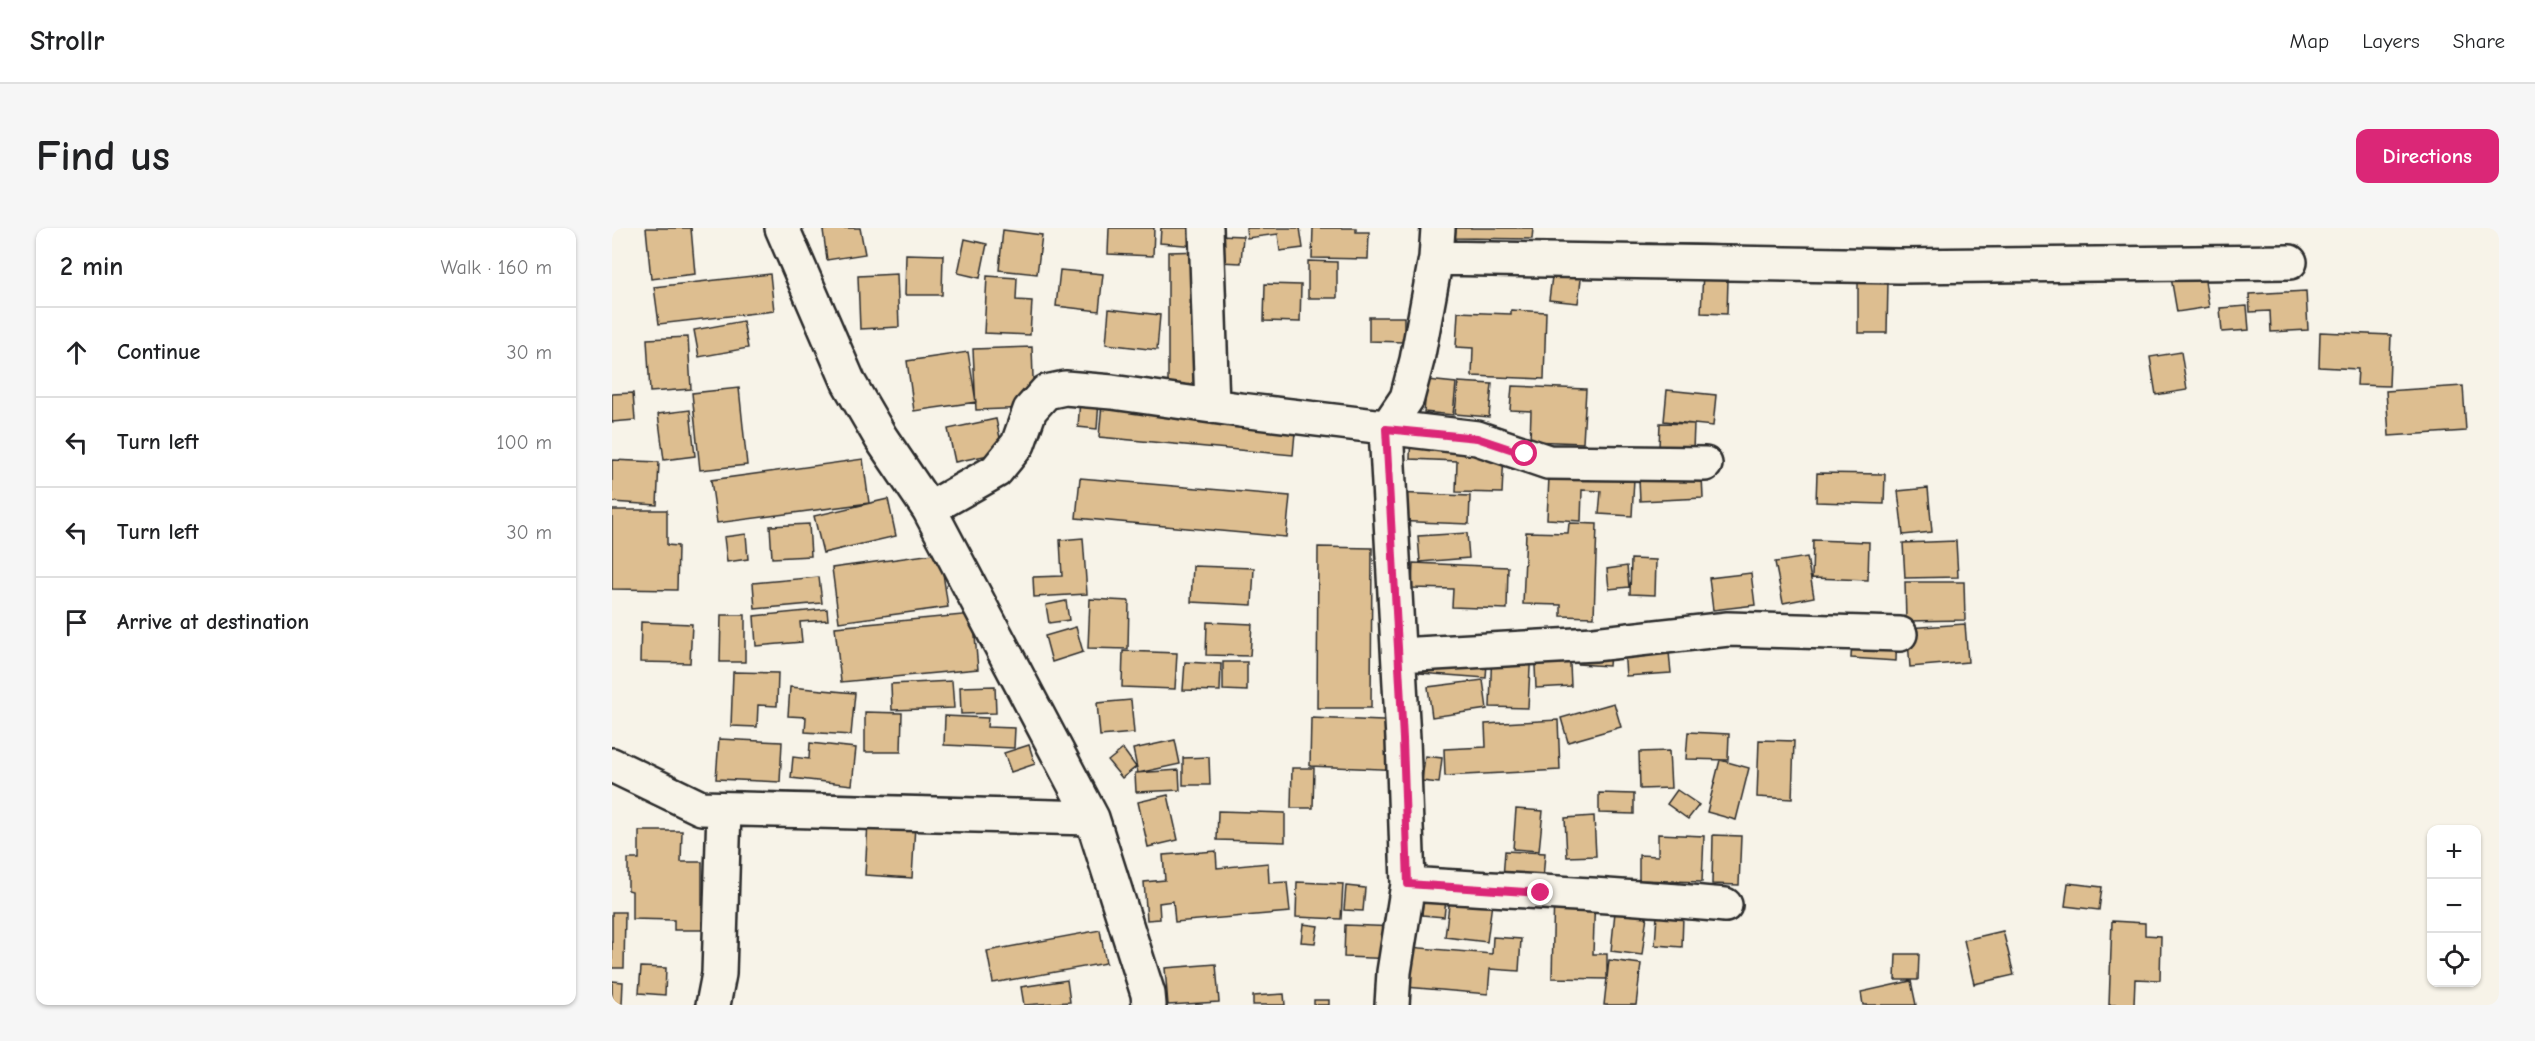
<!DOCTYPE html>
<html lang="en">
<head>
<meta charset="utf-8">
<style>
	:root { --surface:#fff; --page:#f6f6f6; --text:#202124; --muted:#757577; --line:#e0e0e0; --accent:#db2777 }
	body { margin:0; font-family:"Comic Neue",sans-serif; background:var(--page); color:var(--text) }
	.controls { position:absolute; right:18px; bottom:18px; display:grid; overflow:hidden; border-radius:12px; box-shadow:0 2px 4px #0004 }
	.controls button { width:54px; height:54px; display:grid; place-items:center; padding:0; border:0; border-bottom:2px solid var(--line); background:var(--surface); color:var(--text); font:30px sans-serif }
	.stop { position:absolute; width:18px; height:18px; margin:-14px; border:4px solid #db2777; border-radius:50%; background:#fff }
	.stop.end { background:#db2777; border-color:#fff; box-shadow:0 2px 6px #0008 }
	.list { margin:0; padding:0; list-style:none }
	h2 { display:flex; justify-content:space-between; align-items:center; height:78px; margin:0; padding:0 24px; font-size:26px }
	h2 small { font-size:20px; font-weight:400; color:var(--muted) }
	.list li { display:grid; grid-template-columns:39px 1fr auto; gap:18px; align-items:center; box-sizing:border-box; height:90px; padding:0 24px; border-top:2px solid var(--line) }
	.list b { display:block; font-size:22px; white-space:nowrap }
	.list em { font-size:20px; font-style:normal; color:var(--muted) }
	.icon { flex:none; width:33px; height:33px; fill:none; stroke:currentColor; stroke-width:2; stroke-linecap:round; stroke-linejoin:round }
	.map { position:relative; flex:none; width:1887px; height:777px; overflow:hidden; border-radius:12px }
	header { display:flex; align-items:center; gap:36px; box-sizing:border-box; height:84px; padding:0 30px; background:var(--surface); border-bottom:2px solid var(--line) }
	header strong { font-size:28px }
	nav { display:flex; gap:33px; margin-inline-start:auto; font-size:21px }
	.intro { display:flex; align-items:center; justify-content:space-between; box-sizing:border-box; height:144px; padding:0 36px }
	h1 { margin:0; font-size:42px }
	.button { padding:15px 27px; border-radius:12px; background:var(--accent); color:#fff; font-size:21px; font-weight:700 }
	main { display:flex; gap:36px; padding:0 36px }
	aside { flex:1; background:var(--surface); border-radius:12px; box-shadow:0 2px 4px #0004 }
	.map>svg:first-child { display:block }
</style>
</head>
<body>
<header>
<strong>Strollr</strong>
<nav><a>Map</a><a>Layers</a><a>Share</a></nav>
</header>
<div class="intro"><h1>Find us</h1><a class="button">Directions</a></div>
<main>
<aside>
<h2>2 min<small>Walk · 160 m</small></h2>
<ul class="list">
<li><svg class="icon" aria-label="ahead" viewBox="0 0 24 24"><path d="M12 20V5M6 11l6-6 6 6"/></svg><div><b>Continue</b></div><em>30 m</em></li>
<li><svg class="icon" aria-label="left" viewBox="0 0 24 24"><path d="M17 20v-9H6M10 6l-5 5 5 5"/></svg><div><b>Turn left</b></div><em>100 m</em></li>
<li><svg class="icon" aria-label="left" viewBox="0 0 24 24"><path d="M17 20v-9H6M10 6l-5 5 5 5"/></svg><div><b>Turn left</b></div><em>30 m</em></li>
<li><svg class="icon" aria-label="arrive" viewBox="0 0 24 24"><path d="M6 21V4h12l-3 4 3 4H6"/></svg><div><b>Arrive at destination</b></div></li>
</ul>
</aside>
<div class="map">
<svg width="1887" height="777" viewBox="0 0 1887 777">
	<rect width="100%" height="100%" fill="#f7f3e8"/>
	<filter id="ink" filterUnits="userSpaceOnUse"><feTurbulence type="fractalNoise" baseFrequency=".0167" numOctaves="2"/><feDisplacementMap in="SourceGraphic" scale="12" xChannelSelector="R" yChannelSelector="G"/><feConvolveMatrix kernelMatrix="1 2 1 2 8 2 1 2 1" color-interpolation-filters="sRGB"/></filter>
	<g filter="url(#ink)">
		<path fill="#ddbe90" stroke="#2b2b2b" stroke-width="1.5" d="M34 0H79L83 46 39 51Z
			M224 0H248L253 26 215 32 211 2Z
			M497 0H542L541 28 496 26Z
			M549 0H586L584 18 548 15Z
			M634 0H688L691 20 668 23 666 6 635 10Z
			M701 0H744V4H757L756 31 700 30Z
			M844 0H921L920 11 843 10Z
			M391 2 430 7 425 46 387 42Z
			M607 7 631 8 629 35 606 34Z
			M353 11 375 16 368 50 346 45Z
			M1035 15 1117 17 1115 86 1089 85 1091 44 1034 42Z
			M595 23 590 160 556 159V24Z
			M943 25 972 28 966 75 937 72Z
			M294 26 331 27 330 67H293Z
			M1589 27 1597 79 1565 84 1556 32Z
			M696 33 725 34V70H696Z
			M448 42 491 46 487 83 444 78Z
			M158 46 162 83 47 96 42 59Z
			M285 46 287 99 248 101 246 48Z
			M375 48 405 50 404 72 420 73 418 107 372 105Z
			M1246 52 1276 53 1275 105H1246Z
			M653 56 689 57 688 94 652 93Z
			M1694 63 1696 102 1659 104 1658 83 1638 84 1637 66Z
			M1635 78 1637 102 1610 104 1608 80Z
			M497 81 548 87 545 122 494 116Z
			M899 82 934 84 932 151 860 148 861 120 844 119 846 84 899 86Z
			M757 89H792V114L757 113Z
			M131 93 136 120 87 129 82 102Z
			M1708 104 1779 107 1777 158 1745 157 1746 141 1707 139Z
			M76 109 79 161 38 164 35 111Z
			M420 119 422 180 364 182 361 121Z
			M356 124 364 174 302 183 295 133Z
			M1569 124 1575 162 1544 167 1538 129Z
			M815 152 844 155 841 187 812 184Z
			M846 154 880 156 877 189 843 186Z
			M900 158 974 161 971 215 918 213 919 183 898 182Z
			M1851 158 1854 203 1777 208 1774 163Z
			M127 160 135 237 88 242 80 165Z
			M1055 162 1104 167 1101 198 1052 193Z
			M21 165 23 192 0 194V166Z
			M468 171 487 173 485 201 466 199Z
			M490 175 684 193 681 227 487 209Z
			M78 182 83 228 52 232 46 186Z
			M384 191 391 224 343 234 336 201Z
			M1048 195 1082 196 1081 222 1047 220Z
			M799 199 893 204 890 265 844 264 845 233 798 231Z
			M1089 227 1091 270 1028 273 1026 230Z
			M938 228 1023 232 1020 288 987 286 989 263 970 262 969 293 935 291Z
			M251 231 257 275 105 295 99 252Z
			M0 232 47 234 45 277 0 274Z
			M1205 245 1273 246 1272 276 1204 274Z
			M468 250 678 268 674 309 464 290Z
			M1316 260 1320 304 1291 307 1286 263Z
			M781 265 858 268 857 296 779 293Z
			M276 271 284 308 211 325 202 288Z
			M0 282H55V317L66 318 65 362 0 361Z
			M957 295 985 296 982 389 949 388V377L911 376 914 304 956 305Z
			M197 296 199 328 160 330 158 298Z
			M855 305 857 330 808 334 806 308Z
			M134 306 136 331 115 334 112 309Z
			M471 310 475 366 422 369 421 349 450 348 448 312Z
			M1201 312 1257 314 1256 352 1200 350Z
			M1344 313 1346 349 1293 350 1291 315Z
			M706 319 760 320 759 480H705Z
			M328 325 336 379 227 394 220 340Z
			M1195 329 1202 369 1171 375 1163 334Z
			M1019 331 1044 332 1043 367 1018 366Z
			M801 335 896 339 895 381 840 379 841 361 800 360Z
			M581 338 642 340 640 377 579 374Z
			M1015 338 1017 359 997 361 995 341Z
			M1139 345 1143 377 1101 382 1097 350Z
			M207 349 210 375 143 381 141 355Z
			M1293 354H1352L1353 392 1294 393Z
			M478 371 517 373 516 421 476 420Z
			M454 373 457 392 437 395 434 377Z
			M215 381 216 392 188 394 190 414 144 418 142 388Z
			M361 386 366 441 229 454 223 399Z
			M109 387H133V434H108Z
			M29 394 80 396 78 435 28 434Z
			M595 394 640 396 638 428 594 427Z
			M1241 395 1285 397 1284 433 1239 430Z
			M1353 396 1356 434 1298 439 1295 400Z
			M464 399 471 424 440 434 433 408Z
			M1055 403 1059 445 1014 448 1011 407Z
			M969 409 999 412 997 438 966 436Z
			M810 414 876 419 874 450 808 445Z
			M957 414 959 458 924 460 922 416Z
			M880 418 919 420 916 480 878 479Z
			M511 423 565 425 563 461 510 459Z
			M573 434 609 436 608 463 571 462Z
			M611 434H635V463L611 462Z
			M121 444 166 445 165 478 146 477 145 499 119 498Z
			M871 452 875 481 820 489 816 459Z
			M340 453 342 480 280 482 279 456Z
			M383 458 384 485 349 486 348 459Z
			M178 459 243 465 239 507 193 504 194 489 176 488Z
			M519 472 522 505 488 508 485 475Z
			M1002 475 1009 499 956 514 949 490Z
			M253 484 290 485 289 524H253Z
			M333 488 376 490 375 499 403 500 402 520 332 517Z
			M699 490 794 494 792 542 698 538Z
			M946 492 948 542 833 548 832 521 874 519 873 496Z
			M1076 504 1117 506 1116 532 1074 531Z
			M107 511 170 514 168 554 104 551Z
			M563 512 568 536 526 545 521 521Z
			M1147 512 1182 513 1180 571 1145 569Z
			M198 515 244 520 240 557 179 550 181 529 197 531Z
			M417 517 423 536 399 544 392 525Z
			M511 521 524 539 510 550 496 533Z
			M1057 523 1059 560 1028 561 1027 524Z
			M813 528 830 530 827 555 810 553Z
			M597 529 598 557H571V530Z
			M1108 532 1137 540 1124 592 1095 584Z
			M680 540H702L701 580H679Z
			M567 542 568 562 524 564 523 545Z
			M1065 562 1087 577 1076 591 1055 576Z
			M987 565 1022 566V586L987 585Z
			M556 567 566 612 536 619 526 574Z
			M257 577 304 579 300 650 253 647Z
			M904 581 931 583 927 623 901 621Z
			M606 583 673 585V614L605 612Z
			M982 588 984 628 955 629 953 590Z
			M27 603H70L69 634H90V702H62V692L20 691V663L16 662V631H27Z
			M1046 606 1092 608 1090 654 1027 652V627L1046 628Z
			M1101 607 1129 608 1127 657 1100 656Z
			M604 623 605 640 656 635 657 655 675 654 678 684 563 694 561 673 547 675 548 691 535 692 532 654 553 652 551 627Z
			M893 623 933 625 931 652 891 650Z
			M685 654 731 656 729 691 684 689Z
			M1456 655 1490 659 1487 682 1453 678Z
			M734 658 753 660 751 683 732 682Z
			M812 660 835 663 832 689 810 687Z
			M839 661 881 667 875 714 833 709Z
			M942 662 983 663 981 726H995V751L940 750Z
			M0 684H13L12 740H0Z
			M1003 684 1035 687 1030 727 999 723Z
			M1045 687 1071 688 1070 719 1043 717Z
			M1500 693 1533 695V707L1549 708 1548 752 1523 751 1522 777H1497Z
			M691 696 706 698 703 715 689 714Z
			M733 697 786 699 785 731 732 729Z
			M488 702 494 735 381 755 375 723Z
			M1391 703 1402 747 1362 756 1352 712Z
			M881 709 909 711 907 743 878 741 876 766 794 759 797 719 880 726Z
			M1284 726H1307L1306 752H1283Z
			M997 732 1029 736 1024 777H992Z
			M604 736 607 774 556 777 553 740Z
			M29 739 54 740 53 767 27 765Z
			M455 752 458 774 412 777 409 759Z
			M0 753 11 754 10 777H0Z
			M1299 753 1304 777H1251L1249 764Z
			M672 766 673 777H641V768Z
			M702 772H717V777H702Z"/>
		<g fill="none" stroke-linecap="round" stroke-linejoin="round">
			<g stroke="#2b2b2b" stroke-width="38">
				<path id="minor" d="M170 0 237 155 269 210 317 281 480 590 536 766 537 777
					M594 0 600 178
					M824 30 1287 38 1678 34
					M317 281 384 243 406 216 418 182 434 164 453 160 500 164 628 182 865 210 936 234 1093 236
					M787 427 982 416 1116 401 1288 406
					M0 537 89 580 480 590
					M796 656C902 663 1007 667 1113 677
					M101 777 107 746 112 581
					M780 777 782 744 796 656 791 511 774 201 795 170 805 132 824 30 826 0"/>
			</g>
			<use href="#minor" stroke="#f7f3e8" stroke-width="33"/>
		</g>
	</g>
	<g fill="none" stroke-linecap="round" stroke-linejoin="round" filter="url(#ink)">
		<path stroke="#db2777" stroke-width="8" d="M913 226 865 210 774 201 791 511 796 656 929 665"/>
	</g>
</svg>
<div class="controls">
<button>+</button>
<button>−</button>
<button><svg class="icon" aria-label="locate" viewBox="0 0 24 24"><circle cx="12" cy="12" r="6"/><path d="M12 2v4M12 18v4M2 12h4M18 12h4"/></svg></button>
</div>
<div class="stop" style="left:913px;top:226px"></div>
<div class="stop end" style="left:929px;top:665px"></div>
</div>
</main>
</body>
</html>
